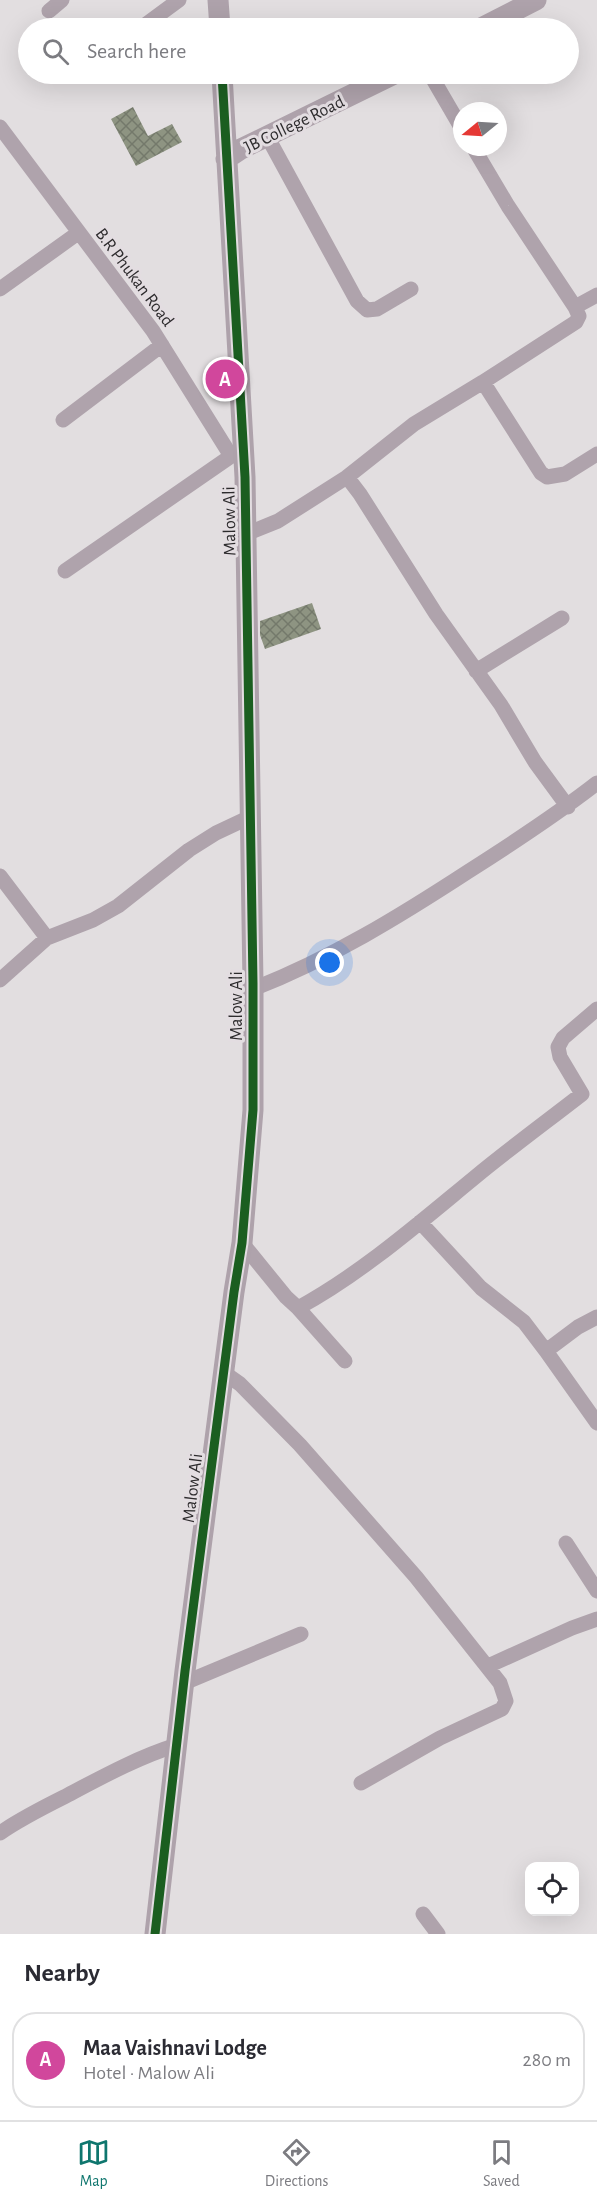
<!DOCTYPE html>
<html lang="en">
<head>
<meta charset="utf-8">
<style>
	:root { --surface:#fff; --page:#f7f7f7; --text:#2b2b33; --muted:#7c7c81; --line:#e1e1e2; --accent:#0f766e }
	body { margin:0; font-family:"Alegreya Sans",sans-serif; background:var(--page); color:var(--text) }
	.controls { position:absolute; right:18px; bottom:18px; display:grid; overflow:hidden; border-radius:12px; box-shadow:0 6px 24px #0002 }
	.controls button { width:54px; height:54px; display:grid; place-items:center; padding:0; border:0; border-bottom:2px solid var(--line); background:var(--surface); color:var(--text); font:30px sans-serif }
	.compass { position:absolute; left:453px; top:102px; width:54px; height:54px; border-radius:50%; background:var(--surface); box-shadow:0 6px 24px #0002; rotate:252deg }
	.you { position:absolute; left:330px; top:963px; width:21px; height:21px; margin:-15px; border:4px solid #fff; border-radius:50%; background:#1a73e8; box-shadow:0 0 0 9px #1a73e833 }
	.badge { display:grid; place-items:center; width:39px; height:39px; border-radius:50%; background:var(--accent); color:#fff; font-size:20px; font-weight:700 }
	.pin { position:absolute; translate:-50% -50%; border:3px solid #fff; box-shadow:0 2px 6px #0006 }
	.list { margin:0; padding:0; list-style:none }
	h2 { display:flex; justify-content:space-between; align-items:center; height:78px; margin:0; padding:0 24px; font-size:26px }
	h2 small { font-size:20px; font-weight:400; color:var(--muted) }
	.list li { display:grid; grid-template-columns:39px 1fr auto; gap:18px; align-items:center; box-sizing:border-box; height:96px; margin:0 12px 12px; padding:0 12px; border:2px solid var(--line); border-radius:24px }
	.list b { display:block; font-size:22px; white-space:nowrap }
	.list p { margin:0; font-size:20px; white-space:nowrap; color:var(--muted) }
	.list em { font-size:20px; font-style:normal; color:var(--muted) }
	.icon { flex:none; width:33px; height:33px; fill:none; stroke:currentColor; stroke-width:2; stroke-linecap:round; stroke-linejoin:round }
	.map { position:relative; flex:none; width:597px; height:1934px; overflow:hidden }
	.search { position:absolute; background:var(--surface); box-shadow:0 6px 24px #0002; left:18px; right:18px; top:18px; height:66px; display:flex; align-items:center; gap:15px; box-sizing:border-box; padding:0 21px; border-radius:33px; color:var(--muted); font-size:22px }
	.sheet { height:186px; background:var(--surface) }
	nav { display:flex; justify-content:space-around; align-items:center; box-sizing:border-box; height:84px; border-top:2px solid var(--line); background:var(--surface); font-size:16px; color:var(--muted) }
	nav a { display:grid; justify-items:center; gap:3px }
	nav .on { color:var(--accent) }
	.map>svg:first-child { display:block }
</style>
</head>
<body>
<div class="map">
<svg width="597" height="1934" viewBox="0 0 597 1934">
	<defs>
		<pattern id="building-cross-hatch" width="8" height="8" patternUnits="userSpaceOnUse" patternTransform="scale(1.5)"><rect width="8" height="8" fill="#8e9482"/><path d="M0 0l8 8M0 8l8-8" fill="none" stroke="#74796b"/></pattern>
	</defs>
	<rect width="100%" height="100%" fill="#e2dee0"/>
	<path fill="url(#building-cross-hatch)" d="M133 107 148 136 172 124 182 142 136 166 111 119Z
		M312 603 321 629 265 649 260 635V621Z"/>
	<g fill="none" stroke-linecap="round" stroke-linejoin="round">
		<path stroke="#afa3ac" stroke-width="15" d="M49 11 62 0
			M141 28 179 0
			M430 74 462 129
			M0 127 153 331 231 456
			M267 136 357 301 367 310 377 309 411 289
			M473 147 508 206 575 307 579 316 576 322 483 382 541 473 547 477 565 474 597 454
			M0 289 78 233
			M575 307 597 295
			M63 420 162 345
			M347 477 414 424 483 382
			M246 534 278 521 347 477 360 494 436 614 501 705 535 762 568 807
			M65 571 237 452
			M476 671 562 618
			M0 876 47 938 93 920 118 906 189 850 216 833 250 817
			M0 980 47 938
			M253 989C330 959 400 916 469 871 513 843 556 815 597 783
			M420 1222 481 1288 524 1322 546 1351 578 1327 597 1317
			M242 1243 286 1297 298 1308C362 1273 418 1224 474 1178 509 1149 546 1122 582 1094L560 1057 558 1047 563 1038 597 1009
			M298 1308 345 1361
			M546 1351 597 1423
			M223 1372 240 1384 300 1445 416 1577 500 1683 506 1701 502 1709 440 1738 361 1783
			M566 1543 597 1591
			M488 1666 572 1628 597 1619
			M184 1683 301 1634
			M0 1833C20 1819 42 1808 64 1797 100 1778 138 1757 177 1745
			M423 1914 438 1934"/>
		<path stroke="#aea2ab" stroke-width="21" d="M218 0 220 28
			M481 28 536 0
			M226 159 241 149 394 74
			M155 1934 185 1671 234 1292 242 1243 253 1110V983L245 477 222 74"/>
		<g stroke="#e3dde1" stroke-width="13">
			<path id="cycleway" d="M155 1934 185 1671 234 1292 242 1243 253 1110V983L245 477 222 74"/>
		</g>
		<use href="#cycleway" stroke="#1b5e20" stroke-width="9"/>
	</g>
	<g text-anchor="middle" stroke-width="6" stroke-linejoin="round" paint-order="stroke">
		<g font-size="18" fill="#2d2b2d" stroke="#e3dde1">
			<text transform="translate(294 124) rotate(-26)" y="6">JB College Road</text>
			<text transform="translate(135 277) rotate(53)" y="6">B.R Phukan Road</text>
			<text transform="translate(229 521) rotate(-91)" y="6">Malow Ali</text>
			<text transform="translate(236 1006) rotate(-90)" y="6">Malow Ali</text>
			<text transform="translate(192 1488) rotate(-83)" y="6">Malow Ali</text>
		</g>
	</g>
</svg>
<div class="controls">
<button><svg class="icon" aria-label="locate" viewBox="0 0 24 24"><circle cx="12" cy="12" r="6"/><path d="M12 2v4M12 18v4M2 12h4M18 12h4"/></svg></button>
</div>
<svg class="compass" viewBox="-18 -18 36 36"><path d="M0-13l5 13h-10z" fill="#e53935"/><path d="M0 13l5-13h-10z" fill="#7c7c81"/></svg>
<div class="you"></div>
<div class="pin badge" style="left:225px;top:379px;background:#d1479c">A</div>
<div class="search"><svg class="icon" aria-label="search" viewBox="0 0 24 24"><circle cx="10" cy="10" r="6"/><path d="M15 15l6 6"/></svg>Search here</div>
</div>
<section class="sheet">
<h2>Nearby<small></small></h2>
<ul class="list">
<li><span class="badge" style="background:#d1479c">A</span><div><b>Maa Vaishnavi Lodge</b><p>Hotel · Malow Ali</p></div><em>280 m</em></li>
</ul>
</section>
<nav>
<a class="on"><svg class="icon" aria-label="map" viewBox="0 0 24 24"><path d="M3 6l6-2 6 2 6-2v14l-6 2-6-2-6 2zM9 4v14M15 6v14"/></svg>Map</a>
<a><svg class="icon" aria-label="directions" viewBox="0 0 24 24"><path d="M12 3l9 9-9 9-9-9zM9 14v-3h6M13 9l2 2-2 2"/></svg>Directions</a>
<a><svg class="icon" aria-label="saved" viewBox="0 0 24 24"><path d="M7 4h10v16l-5-4-5 4z"/></svg>Saved</a>
</nav>
</body>
</html>
